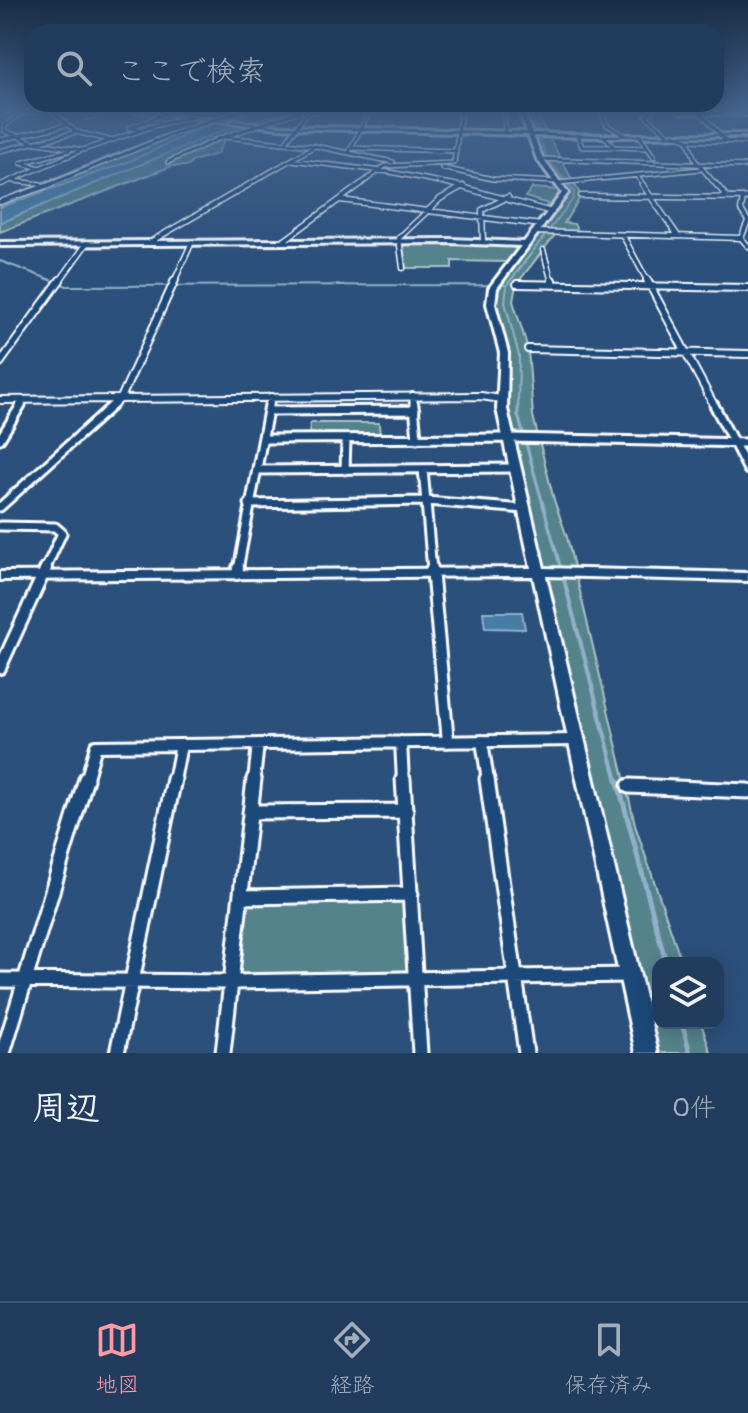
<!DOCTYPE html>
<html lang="ja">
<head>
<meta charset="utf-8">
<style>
	:root { --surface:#213c5d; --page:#2d4766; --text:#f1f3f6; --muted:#a2adbc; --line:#3e5672; --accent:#ff9aa2 }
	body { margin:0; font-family:Pangolin,"Klee One",sans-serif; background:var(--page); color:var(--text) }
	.controls { position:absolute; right:24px; bottom:24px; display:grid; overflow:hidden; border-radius:16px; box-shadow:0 4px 20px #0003 }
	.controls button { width:72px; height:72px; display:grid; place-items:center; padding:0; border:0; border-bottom:2px solid var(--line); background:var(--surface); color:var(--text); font:40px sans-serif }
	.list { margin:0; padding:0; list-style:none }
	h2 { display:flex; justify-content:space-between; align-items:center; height:104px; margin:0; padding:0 32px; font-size:34px }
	h2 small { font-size:26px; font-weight:400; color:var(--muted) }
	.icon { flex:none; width:44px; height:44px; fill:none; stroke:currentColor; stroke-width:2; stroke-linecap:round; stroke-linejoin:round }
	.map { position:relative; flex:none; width:748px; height:1053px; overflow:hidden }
	.search { position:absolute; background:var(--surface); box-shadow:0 4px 20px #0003; left:24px; right:24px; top:24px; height:88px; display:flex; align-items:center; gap:20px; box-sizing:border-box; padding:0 28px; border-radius:24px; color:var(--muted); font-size:30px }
	.sheet { height:248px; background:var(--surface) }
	nav { display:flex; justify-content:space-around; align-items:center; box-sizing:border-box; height:112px; border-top:2px solid var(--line); background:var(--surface); font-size:22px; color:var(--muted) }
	nav a { display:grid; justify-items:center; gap:4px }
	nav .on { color:var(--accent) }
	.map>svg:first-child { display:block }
</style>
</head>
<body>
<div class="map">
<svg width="748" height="1053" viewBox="0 0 748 1053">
	<rect width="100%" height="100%" fill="#2c507c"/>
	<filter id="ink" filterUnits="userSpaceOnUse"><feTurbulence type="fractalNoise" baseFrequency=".0125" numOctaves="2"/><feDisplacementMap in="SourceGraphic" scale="16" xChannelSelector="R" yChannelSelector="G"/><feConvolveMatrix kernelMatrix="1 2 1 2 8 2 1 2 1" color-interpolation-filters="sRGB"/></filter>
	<g filter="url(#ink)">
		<path fill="#55838c" stroke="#aac1c6" stroke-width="2" d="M241 111H301L225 139 217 154 193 161 188 166H172L0 232V200L169 133Z
			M522 111H535L581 196 564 223 574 224 580 235H555L516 285 513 301 528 349 533 416 554 500 567 537 636 828 682 963H658V1023H701L711 1053H647L502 401 508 353 495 317 492 294 551 210 545 208 548 204 525 197 532 188 560 190 562 196 565 192 544 163Z
			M403 243 508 245 517 249 507 262 452 261V268H406Z
			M310 423H379L380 436 309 437Z
			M412 901 417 978 231 982 240 903Z"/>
		<path fill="#477da4" stroke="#91b1c8" stroke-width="2" d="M255 111H287L224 130 0 223V207L128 162 204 127Z
			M483 612H522L525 629 485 628Z"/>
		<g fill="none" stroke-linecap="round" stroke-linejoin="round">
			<path stroke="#91b1c8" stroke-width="2" d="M0 261 67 286 507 285
				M518 407 519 356 505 302 507 285 573 199 574 192 547 158 530 111"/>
			<path stroke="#91b1c8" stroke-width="3" d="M518 405V415L561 569"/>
			<path stroke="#91b1c8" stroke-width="4" d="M563 576 617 781"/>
			<path stroke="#91b1c8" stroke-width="5" d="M617 779 666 963
				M682 1023 690 1053"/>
			<g stroke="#fff" stroke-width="6">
				<path id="street-far5" d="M4 111 21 113
					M38 111 21 113 5 126V131L32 142 83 150 157 125 192 117
					M52 111 76 132 109 140
					M504 111 505 133
					M601 111 607 125 624 135
					M652 111 646 116 668 134
					M699 111 725 140
					M87 118 109 111
					M138 129 129 128 165 114
					M673 134 688 140 748 142
					M578 135 582 147H614
					M639 135 654 157
					M604 136 614 147 647 148
					M223 137 315 146 393 162
					M0 140 66 125
					M688 140 695 160 717 186
					M285 143 307 113 320 111
					M351 148 456 151
					M0 151 77 132
					M349 152 370 111
					M540 159 748 166
					M291 160 390 172 460 186
					M168 162 218 139 300 111
					M40 168 21 163 70 150
					M442 168 493 179 557 182
					M637 176 644 186
					M14 181 41 184
					M558 183 701 169
					M0 185 82 150
					M46 186 173 134 241 111
					M246 186 315 146
					M358 186 385 166 454 163 461 111"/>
			</g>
			<g stroke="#fff" stroke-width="7">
				<path id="street-far4" d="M451 184 552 212
					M642 184 678 236
					M716 184 727 197
					M581 196 748 198
					M743 198 741 210 748 221
					M340 200 542 225
					M0 202 52 184
					M748 221 741 238 748 246
					M535 232 741 238
					M623 236 648 282
					M150 242 250 184
					M282 242 361 184
					M483 242 482 210 508 197
					M543 250 552 282
					M403 268 399 238 440 199 463 186
					M59 282 87 243
					M174 282 192 242"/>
			</g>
			<g stroke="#fff" stroke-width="10">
				<path id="street-far3" d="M552 280 553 285
					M647 280 715 407
					M517 284 748 288
					M528 349 748 354
					M0 363 60 280
					M413 396 414 407
					M0 400 481 396 501 399
					M19 407 24 400
					M111 407 121 398 175 280
					M269 407 271 397"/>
			</g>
			<g stroke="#fff" stroke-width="13">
				<path id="street-far2" d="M414 405 417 439
					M714 405 748 470
					M269 411 415 410
					M0 439 21 405
					M265 439 508 438 748 443
					M423 469 432 570
					M258 470 515 468
					M345 470 346 439
					M249 504 426 501 525 509
					M0 507 113 405
					M0 526 55 527 62 533 45 570
					M238 570 269 405"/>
			</g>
			<g stroke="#fff" stroke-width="16">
				<path id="street-far1" d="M432 568 448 742
					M237 574 238 568
					M0 668 46 568
					M482 741 488 781
					M401 742 403 781
					M86 781 96 746 576 740
					M174 781 181 745
					M254 781 258 744"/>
			</g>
			<g stroke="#fff" stroke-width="19">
				<path id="street" d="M403 779 420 1053
					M487 779 526 1053
					M629 786 748 791
					M250 812 406 811
					M241 897 411 894
					M0 980 231 982 627 975
					M3 1053 86 779
					M117 1053 174 779
					M223 1053 254 779"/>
			</g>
			<g stroke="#fff" stroke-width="6">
				<path id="secondary" d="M130 111 279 126 527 132 519 111H523L532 133 604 135 748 134V136L604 137 533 136 543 159 568 193 497 288 495 304 508 353 507 409 544 568 748 573V581L546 576 658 1053H636L533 576 0 580V572L531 568 497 409 500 353 487 304 489 288 521 246 451 243 0 246V242L451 239 524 242 562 193 537 159 528 135 279 128Z"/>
			</g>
			<g stroke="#fff" stroke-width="6">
				<path id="highway" d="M677 111H748V115L680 113Z"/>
			</g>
			<use href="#street-far5" stroke="#1f4a7a" stroke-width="3"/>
			<use href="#street-far4" stroke="#1f4a7a" stroke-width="4"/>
			<use href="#street-far3" stroke="#1f4a7a" stroke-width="6"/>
			<use href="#street-far2" stroke="#1f4a7a" stroke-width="7"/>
			<use href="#street-far1" stroke="#1f4a7a" stroke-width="10"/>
			<use href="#street" stroke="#1f4a7a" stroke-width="13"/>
			<use href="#secondary" fill="#1f4a7a" fill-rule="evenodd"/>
			<use href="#highway" fill="#1f4a7a" fill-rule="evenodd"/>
		</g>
	</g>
	<linearGradient id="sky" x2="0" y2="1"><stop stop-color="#182c44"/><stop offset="0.43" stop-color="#45648e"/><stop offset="1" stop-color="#45648e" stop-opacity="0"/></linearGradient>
	<rect width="748" height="258" fill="url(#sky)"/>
</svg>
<div class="controls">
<button><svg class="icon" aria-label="layers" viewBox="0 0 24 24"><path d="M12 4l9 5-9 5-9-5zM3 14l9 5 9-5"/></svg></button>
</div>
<div class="search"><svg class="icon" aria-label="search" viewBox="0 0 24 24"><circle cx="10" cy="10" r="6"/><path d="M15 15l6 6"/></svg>ここで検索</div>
</div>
<section class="sheet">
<h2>周辺<small>0件</small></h2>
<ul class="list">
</ul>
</section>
<nav>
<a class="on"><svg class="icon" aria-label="map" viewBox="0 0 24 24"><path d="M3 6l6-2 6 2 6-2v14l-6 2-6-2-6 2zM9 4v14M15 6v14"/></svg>地図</a>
<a><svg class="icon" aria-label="directions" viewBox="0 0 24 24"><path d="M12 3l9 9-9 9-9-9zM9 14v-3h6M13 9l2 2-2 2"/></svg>経路</a>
<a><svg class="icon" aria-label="saved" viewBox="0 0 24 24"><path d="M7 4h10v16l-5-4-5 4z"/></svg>保存済み</a>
</nav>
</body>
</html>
